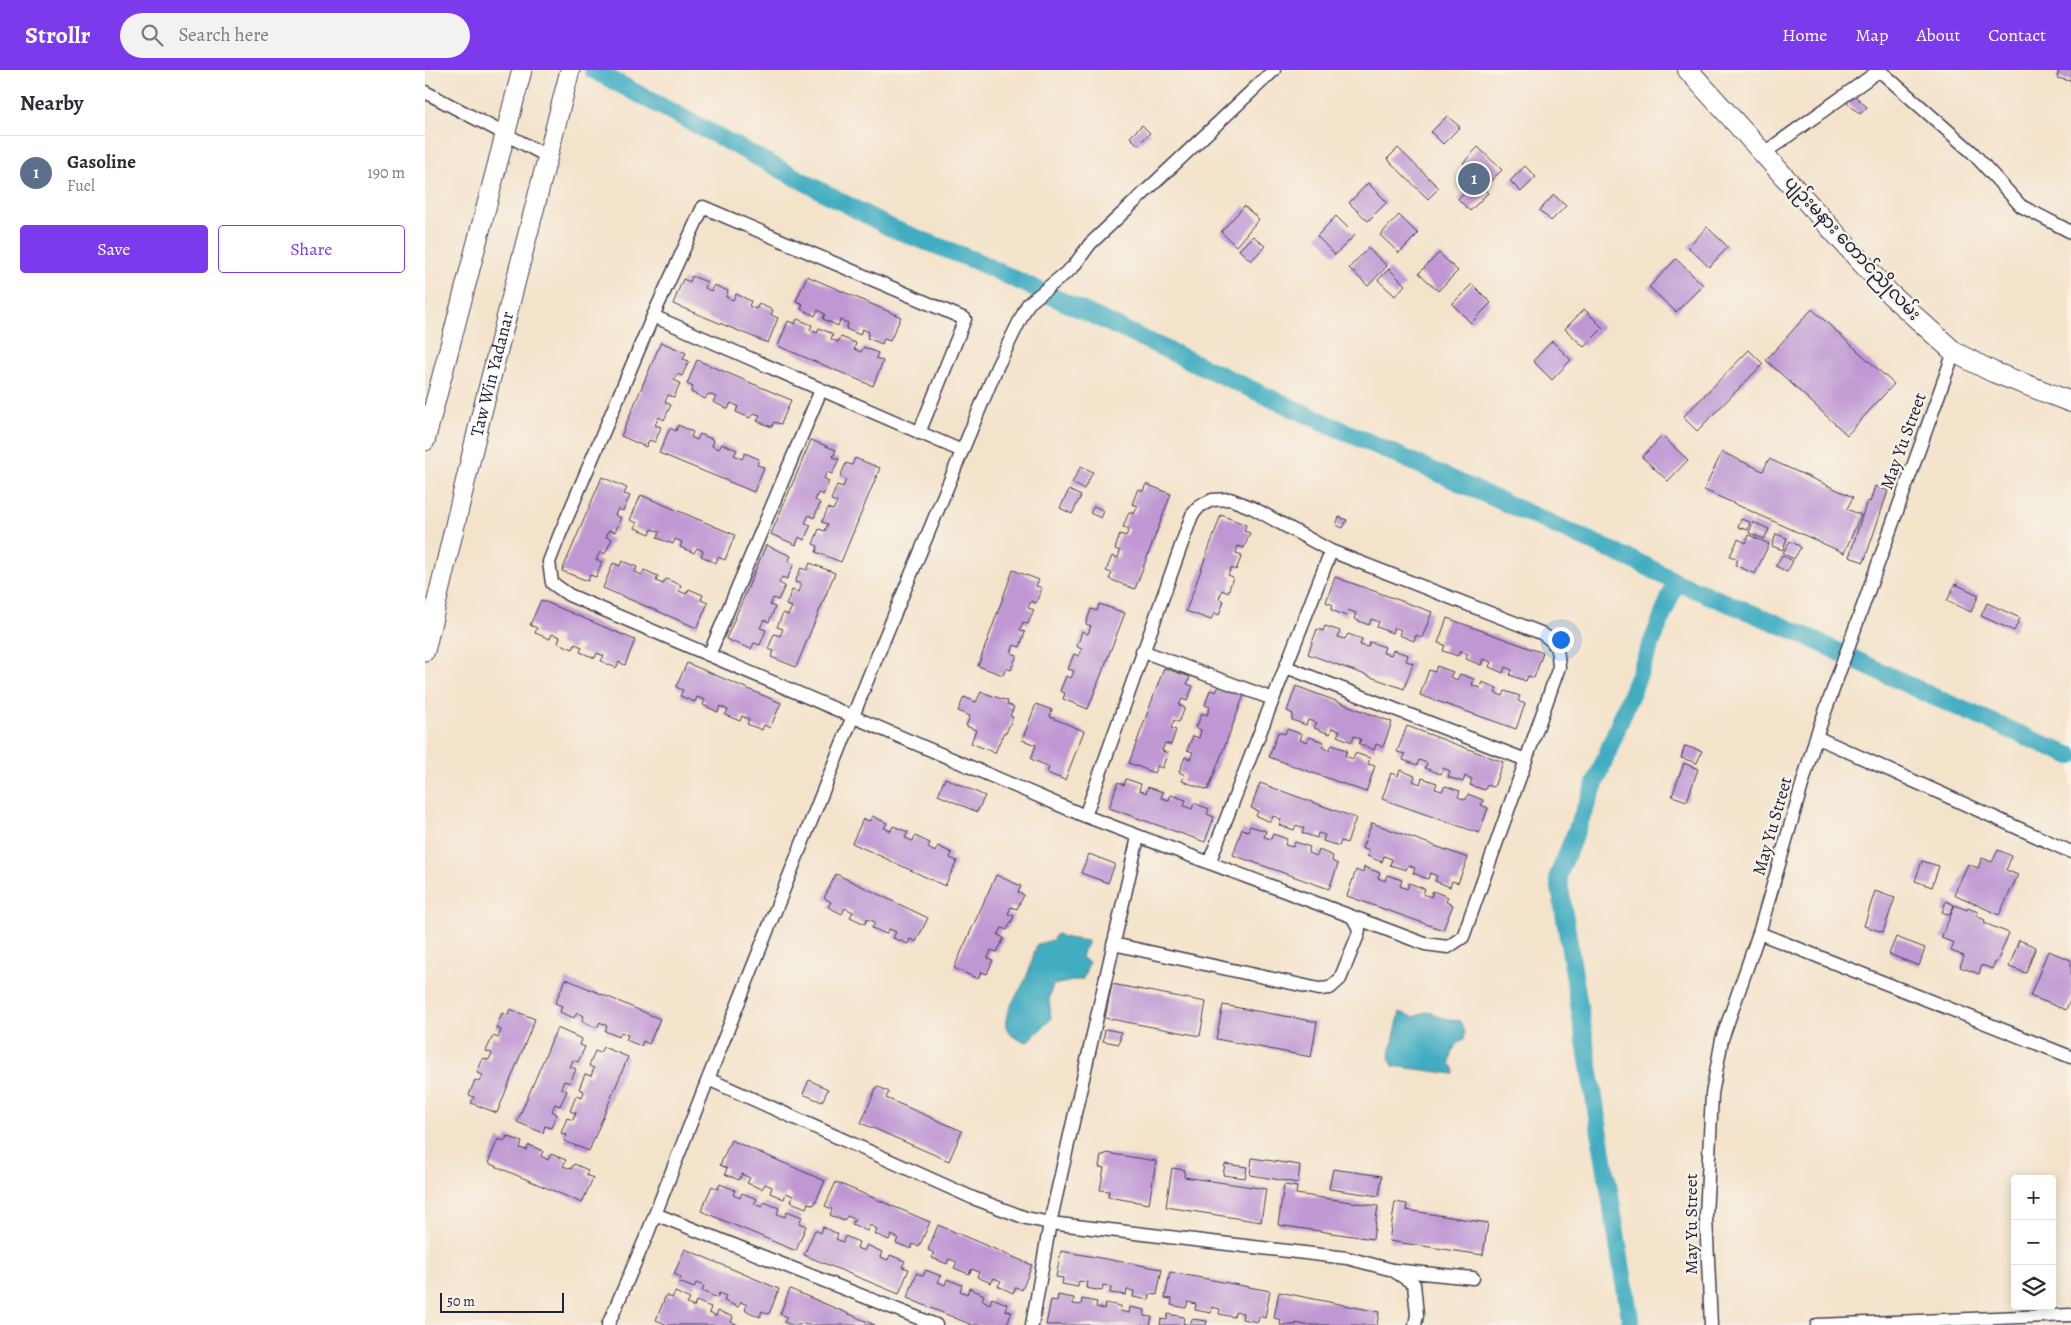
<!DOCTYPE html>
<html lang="en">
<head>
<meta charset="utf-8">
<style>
	:root { --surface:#fff; --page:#f2f2f3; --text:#2b2b33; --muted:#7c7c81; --line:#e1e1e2; --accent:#7c3aed }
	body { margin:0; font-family:Alegreya,"Noto Sans Myanmar",serif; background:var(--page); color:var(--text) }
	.controls { position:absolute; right:15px; bottom:15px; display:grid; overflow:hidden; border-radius:5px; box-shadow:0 2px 12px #0003 }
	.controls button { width:45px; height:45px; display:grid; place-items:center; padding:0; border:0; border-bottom:1px solid var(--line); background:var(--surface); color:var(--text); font:25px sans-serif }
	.scale { position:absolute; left:15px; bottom:12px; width:124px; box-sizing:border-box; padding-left:5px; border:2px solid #22223b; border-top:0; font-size:14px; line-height:18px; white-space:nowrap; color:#22223b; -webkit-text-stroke:4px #f7f3e8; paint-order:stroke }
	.you { position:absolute; left:1135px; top:569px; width:18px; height:18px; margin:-12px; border:4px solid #fff; border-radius:50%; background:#1a73e8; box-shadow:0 0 0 8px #1a73e833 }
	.badge { display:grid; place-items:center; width:32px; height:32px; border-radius:50%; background:var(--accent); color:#fff; font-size:16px; font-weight:700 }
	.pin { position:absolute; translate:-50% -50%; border:2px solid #fff; box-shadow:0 1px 5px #0006 }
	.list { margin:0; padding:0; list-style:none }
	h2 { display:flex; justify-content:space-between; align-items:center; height:65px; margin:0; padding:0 20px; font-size:21px }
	h2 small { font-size:16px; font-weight:400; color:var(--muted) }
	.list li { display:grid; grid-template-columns:32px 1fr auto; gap:15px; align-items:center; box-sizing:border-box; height:75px; padding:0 20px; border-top:1px solid var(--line) }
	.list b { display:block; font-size:19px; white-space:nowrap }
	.list p { margin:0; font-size:16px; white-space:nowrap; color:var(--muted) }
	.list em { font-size:16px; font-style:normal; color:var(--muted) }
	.actions { display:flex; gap:10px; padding:15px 20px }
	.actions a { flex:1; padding:11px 0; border:1px solid var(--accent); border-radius:5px; text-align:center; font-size:18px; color:var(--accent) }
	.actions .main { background:var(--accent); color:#fff }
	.icon { flex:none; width:28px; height:28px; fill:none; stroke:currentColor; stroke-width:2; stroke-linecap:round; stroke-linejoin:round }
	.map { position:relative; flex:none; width:1646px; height:1255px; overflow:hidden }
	header { display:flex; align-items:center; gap:30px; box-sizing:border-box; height:70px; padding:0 25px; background:var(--accent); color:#fff }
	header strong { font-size:24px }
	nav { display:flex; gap:28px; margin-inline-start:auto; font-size:18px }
	.search { width:350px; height:45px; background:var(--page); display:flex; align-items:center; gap:12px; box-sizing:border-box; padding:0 18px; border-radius:28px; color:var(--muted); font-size:19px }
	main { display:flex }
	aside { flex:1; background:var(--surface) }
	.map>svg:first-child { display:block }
</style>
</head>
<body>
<header>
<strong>Strollr</strong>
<div class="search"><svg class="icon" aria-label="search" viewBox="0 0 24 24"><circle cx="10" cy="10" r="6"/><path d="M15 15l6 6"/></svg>Search here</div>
<nav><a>Home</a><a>Map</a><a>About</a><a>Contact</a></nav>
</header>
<main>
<aside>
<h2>Nearby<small></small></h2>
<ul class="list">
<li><span class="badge" style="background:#5c6f8a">1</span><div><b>Gasoline</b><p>Fuel</p></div><em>190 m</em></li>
</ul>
<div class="actions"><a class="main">Save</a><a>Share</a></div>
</aside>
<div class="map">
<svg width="1646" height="1255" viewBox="0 0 1646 1255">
	<rect width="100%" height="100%" fill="#f7f3e8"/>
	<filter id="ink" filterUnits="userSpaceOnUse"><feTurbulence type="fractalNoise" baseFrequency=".02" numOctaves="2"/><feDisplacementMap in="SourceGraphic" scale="10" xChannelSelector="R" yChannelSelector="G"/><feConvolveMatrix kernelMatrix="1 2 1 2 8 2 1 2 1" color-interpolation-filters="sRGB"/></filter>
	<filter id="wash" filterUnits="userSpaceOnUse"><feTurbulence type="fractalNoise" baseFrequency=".0096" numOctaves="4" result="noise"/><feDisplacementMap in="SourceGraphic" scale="20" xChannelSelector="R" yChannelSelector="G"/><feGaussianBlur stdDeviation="1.12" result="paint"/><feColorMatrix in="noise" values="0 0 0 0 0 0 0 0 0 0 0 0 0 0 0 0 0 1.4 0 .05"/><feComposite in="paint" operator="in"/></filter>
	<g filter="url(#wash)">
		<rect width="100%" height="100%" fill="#f4e3cb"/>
		<path fill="#42adc1" stroke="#32687e" d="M632 864 642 868 663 871V874L658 880 656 888 664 892 658 909 628 915 624 928 626 949 603 972C560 963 591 930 601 908 606 897 608 885 612 874L628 870 630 865Z
			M975 942 989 947 1001 942 1008 943 1014 947 1036 951 1040 963 1039 969C1028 975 1027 981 1025 993L1029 998V1004L968 996 964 988Z"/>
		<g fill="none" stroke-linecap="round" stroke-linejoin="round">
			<path stroke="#42adc1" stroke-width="18" d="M168 0 466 158 551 191 854 332 1219 495 1251 512 1370 561 1509 627 1646 686
				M1206 1255 1133 806 1251 512"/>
		</g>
		<g id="blocks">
			<path fill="#bf97d3" d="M1634 0H1646V11L1632 8Z
				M1429 25 1442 37 1435 44 1422 33Z
				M1022 46 1035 57 1018 74 1006 62Z
				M717 55 725 63 713 75 705 67Z
				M1053 77 1077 100 1061 115 1038 93Z
				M973 78 1014 118 1003 129 962 89Z
				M1100 96 1111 107 1096 122 1085 111Z
				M1051 110 1063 123 1045 141 1033 129Z
				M943 113 962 132 943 151 924 133Z
				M1129 125 1141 136 1126 151 1115 140Z
				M819 136 834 149 811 176 796 162Z
				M974 145 993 164 974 183 955 165Z
				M911 146 930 165 910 185 892 166Z
				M1282 157 1303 177 1284 197 1263 177Z
				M828 166 840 176 826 191 814 180Z
				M943 178 962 196 943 216 924 198Z
				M1014 183 1033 201 1013 221 994 203Z
				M1251 189 1278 215 1251 242 1224 217Z
				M964 199 980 215 970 226 953 210Z
				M267 206 282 212 280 218 286 221 289 215 303 221 301 227 308 230 311 224 326 231 324 236 331 239 334 234 348 240 346 245 353 248 343 273 248 234 258 209 265 212Z
				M382 206 476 247 465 271 459 269 457 274 442 268 444 262 437 259 435 265 421 259 423 253 415 250 413 256 398 249 400 244 393 240 390 246 376 239 378 234 371 231Z
				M1047 214 1066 233 1046 253 1027 234Z
				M1159 239 1178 258 1159 277 1140 259Z
				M1387 239 1469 314 1422 365 1341 290Z
				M372 249 387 255 385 260 392 263 394 258 408 264 406 269 413 272 416 267 431 273 429 279 436 282 439 277 453 283 451 288 458 291 448 316 353 276 363 251 370 254Z
				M1127 271 1146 290 1127 310 1108 291Z
				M236 272 261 283 258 289 264 291 257 306 252 304 249 310 255 313 249 327 243 325 240 332 246 335 239 350 234 347 230 355 236 357 230 372 224 370 221 377 196 366Z
				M1324 280 1338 294 1272 361 1258 347Z
				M272 290 366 330 356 354 349 352 347 357 332 351 335 345 328 343 325 348 311 342 313 336 306 333 303 339 288 332 291 327 283 324 280 329 266 322 268 317 262 314Z
				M253 355 268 362 266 367 272 370 275 364 289 370 287 376 294 379 297 374 312 380 309 385 317 389 320 383 334 389 332 395 339 397 329 422 234 383 245 358 251 361Z
				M1237 366 1263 390 1243 411 1217 387Z
				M386 370 411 380 408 387 414 389 407 404 402 402 399 408 404 411 398 425 393 423 390 430 395 433 389 448 384 445 380 453 386 455 379 470 374 467 371 475 346 464Z
				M1297 382 1338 401 1344 389 1428 427 1422 439 1436 445 1419 483 1279 420Z
				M430 388 455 398 416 492 391 482 393 476 388 474 394 459 400 461 403 454 397 452 403 438 408 440 412 432 406 430 412 415 418 417 421 409 415 407 421 393 427 395Z
				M656 396 668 402 659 419 647 413Z
				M177 407 202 418 199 424 205 426 198 441 193 439 190 445 196 448 190 462 184 460 181 467 187 469 180 484 175 482 171 490 177 492 171 507 165 505 163 511 137 501Z
				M721 414 746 424 710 519 684 509 687 503 681 501 687 486 693 488 695 481 690 479 695 464 701 466 704 459 698 457 704 442 709 444 713 436 707 434 713 419 718 421Z
				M1450 416 1463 421 1439 492 1424 487 1442 431 1445 432Z
				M644 420 656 426 647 444 635 438Z
				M216 425 310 465 300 490 293 487 291 493 276 486 278 481 272 478 269 483 255 477 257 472 250 469 248 474 232 468 235 462 227 459 225 464 210 458 212 453 205 450Z
				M669 436 679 441 676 448 665 443Z
				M796 445 821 455 819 461 825 463 819 478 813 476 811 483 817 485 811 500 806 498 803 505 808 507 803 523 797 520 794 529 799 531 794 545 789 543 786 550 761 541Z
				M914 447 922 450 918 458 911 455Z
				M1316 449 1325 452 1323 460 1313 457Z
				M1328 452 1344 459 1339 469 1324 463Z
				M1351 464 1362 468 1358 480 1347 476Z
				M1324 465 1344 474 1330 504 1310 495 1313 489 1305 486 1313 469 1321 473Z
				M1365 471 1376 477 1369 489 1358 483Z
				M341 475 366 486 363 492 369 494 362 509 357 507 354 513 360 516 353 530 348 528 345 535 350 537 344 552 339 550 335 558 341 560 335 575 329 573 326 579 301 569Z
				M1357 485 1368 491 1362 502 1351 496Z
				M197 491 212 497 210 502 217 505 219 500 233 506 231 511 238 514 241 509 256 515 254 521 261 524 264 519 278 525 276 530 283 533 272 558 178 518 188 493 195 496Z
				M385 493 410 503 371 597 346 587 349 581 343 579 349 564 355 566 358 559 352 557 358 543 363 545 367 537 361 535 367 520 373 522 376 514 370 512 376 498 382 500Z
				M588 500 614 510 611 516 617 518 611 533 606 531 603 538 609 540 603 554 598 552 595 560 600 562 595 577 589 575 586 583 592 585 586 600 581 598 578 605 553 596Z
				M910 507 1007 542 997 568 991 565 989 571 974 565 976 560 969 557 967 563 952 557 954 552 946 549 944 555 929 549 931 543 923 540 921 546 906 540 908 535 901 532Z
				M1530 514 1554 525 1546 542 1522 531Z
				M116 530 210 570 200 595 194 592 191 598 176 591 179 586 172 583 170 588 155 582 157 577 150 574 148 579 133 573 135 567 127 564 125 569 110 563 112 558 105 555Z
				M1562 533 1595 548 1589 561 1556 546Z
				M674 534 700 543 663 639 638 629 640 623 635 621 641 606 646 608 649 601 643 599 649 584 654 586 657 579 652 577 657 561 663 564 666 556 661 554 666 539 672 541Z
				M1022 548 1118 583 1109 608 1103 606 1101 611 1085 605 1087 600 1080 597 1078 603 1064 597 1066 592 1058 589 1056 595 1041 589 1043 584 1035 581 1033 586 1018 581 1020 575 1013 573Z
				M900 556 915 561 913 567 920 569 923 564 937 569 935 575 943 577 945 572 960 577 958 583 966 585 968 580 983 585 981 591 988 593 979 619 883 584 892 559 898 561Z
				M262 593 356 633 345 658 339 655 337 660 322 654 324 649 317 646 315 651 300 645 303 640 295 636 293 642 278 635 280 630 272 627 270 632 255 626 258 620 251 617Z
				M1012 596 1028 602 1025 607 1032 610 1035 604 1049 609 1047 615 1055 618 1057 612 1072 618 1070 623 1078 626 1080 621 1095 626 1093 631 1100 634 1091 659 995 625 1004 600 1010 602Z
				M739 598 765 607 762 614 768 616 762 631 757 629 754 635 760 638 754 652 749 650 746 658 751 660 746 675 740 673 737 681 743 683 737 698 732 696 729 703 704 693Z
				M794 616 819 625 783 720 757 711 760 705 754 702 760 687 765 689 768 682 762 680 768 666 774 668 776 660 771 658 777 643 782 645 785 637 780 635 785 620 791 622Z
				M871 616 967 652 958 677 951 674 949 680 934 674 936 669 929 666 927 672 912 666 915 661 907 658 905 664 889 658 892 653 883 650 881 655 867 650 868 644 862 641Z
				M556 622 583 631 582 634 589 637 585 646 588 647 581 663 579 662 570 683 546 673 551 660 541 656 545 646 533 641 539 627 551 632Z
				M611 634 627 640 625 647 659 661 640 710 622 703 624 697 606 689 611 675 597 670Z
				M982 656 1078 692 1069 717 1062 715 1060 720 1045 715 1047 709 1040 706 1038 712 1023 707 1025 701 1018 698 1016 704 1000 698 1002 693 994 690 992 695 978 690 980 684 972 682Z
				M862 659 877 664 875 670 882 672 884 667 899 672 897 677 904 680 907 675 922 680 920 686 928 689 930 683 945 688 943 694 950 696 941 722 844 687 853 662 860 664Z
				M1260 676 1277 681 1272 693 1256 688Z
				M1259 693 1273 699 1262 731 1247 726Z
				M975 700 990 706 988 711 995 714 997 708 1012 713 1010 719 1017 721 1020 716 1035 721 1033 727 1041 730 1043 724 1058 730 1056 735 1063 738 1054 763 957 729 966 703 973 706Z
				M520 708 560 726 552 742 513 725Z
				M701 709 716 714 714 720 721 723 723 717 738 722 736 728 744 730 746 725 761 730 759 736 767 739 769 733 784 739 782 744 789 747 780 772 684 738 693 712 699 715Z
				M835 713 931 748 922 773 916 771 914 776 898 771 900 765 893 763 892 768 877 763 879 758 871 755 869 760 854 755 856 749 848 746 846 752 831 746 833 741 826 738Z
				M447 746 462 753 459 758 466 761 468 756 483 762 480 768 488 771 490 766 505 773 503 778 510 782 513 776 527 783 525 788 532 791 520 816 427 773 438 749 445 751Z
				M947 753 1043 788 1033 813 1027 811 1025 817 1010 811 1012 806 1005 803 1003 809 988 803 990 798 983 795 981 800 965 795 967 789 959 786 957 792 942 786 944 781 937 778Z
				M825 756 841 761 839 767 846 769 848 764 862 769 860 775 868 777 870 772 885 777 883 783 892 786 894 780 908 786 907 791 913 794 904 819 808 785 817 759 823 761Z
				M1573 780 1587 786 1581 800 1593 805 1574 845 1529 824 1543 794 1553 798 1557 788 1567 792Z
				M664 784 690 794 683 813 656 803Z
				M1497 791 1514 796 1507 817 1490 811Z
				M939 797 955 803 953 808 960 811 962 805 977 810 975 816 982 819 984 813 1000 819 998 824 1006 827 1008 821 1023 827 1021 832 1028 835 1018 860 922 826 931 800 938 803Z
				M411 804 503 848 491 872 485 869 483 874 468 868 471 862 464 859 461 864 447 858 450 852 442 849 440 854 425 847 428 842 420 838 417 844 403 837 406 832 399 828Z
				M571 805 596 816 593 822 599 825 592 839 586 837 583 844 589 846 582 860 577 858 573 865 579 868 572 882 566 880 563 888 568 890 562 904 556 902 553 909 529 898Z
				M1450 821 1470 828 1458 862 1439 856Z
				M1521 831 1529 835 1525 845 1517 842Z
				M1530 835 1542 840 1543 838 1553 842 1551 846 1560 850 1559 853 1584 863 1572 892H1570L1567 899 1557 895 1554 904 1535 897 1539 886 1526 881 1529 873 1516 868Z
				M1471 867 1500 878 1494 896 1464 884Z
				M1594 870 1611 877 1601 903 1584 897Z
				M1623 881 1646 890V927L1641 940 1605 926Z
				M141 909 235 949 224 974 218 971 216 976 201 970 203 965 196 962 194 967 180 961 182 956 175 952 172 958 157 951 159 946 152 942 149 948 135 942 137 936 130 933Z
				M687 914 781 932 775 966 680 948Z
				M798 935 892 952 886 987 791 969Z
				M85 939 110 949 72 1043 46 1033 49 1027 44 1025 50 1010 55 1012 58 1005 52 1003 58 988 64 990 67 983 61 981 68 966 73 968 76 960 71 958 77 943 82 946Z
				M132 958 157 969 155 975 160 977 153 992 148 990 145 997 151 999 145 1013 139 1011 136 1018 142 1021 135 1036 130 1034 127 1041 132 1044 126 1058 120 1056 118 1063 92 1052Z
				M680 959 696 962 694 974 678 971Z
				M178 977 203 987 164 1081 139 1071 142 1065 136 1063 142 1048 148 1050 151 1043 145 1041 151 1026 157 1028 159 1021 154 1019 160 1004 166 1006 169 998 164 996 170 981 175 983Z
				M384 1010 403 1019 397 1032 378 1024Z
				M452 1016 464 1022 461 1028 537 1061 524 1091 436 1053Z
				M82 1066 97 1072 95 1078 101 1080 104 1075 118 1081 116 1086 123 1090 126 1084 141 1090 138 1096 146 1099 149 1094 163 1100 161 1105 168 1108 157 1133 63 1093 73 1069 80 1071Z
				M306 1070 400 1111 389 1135 383 1133 381 1138 366 1132 368 1126 361 1123 359 1129 345 1123 347 1117 340 1114 337 1119 322 1113 325 1108 317 1104 314 1110 300 1104 302 1098 295 1095Z
				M681 1083 731 1091 724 1134 683 1127 684 1121 675 1120 679 1098 674 1097 676 1085H680Z
				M827 1088 875 1095 873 1113 825 1105Z
				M800 1094 822 1097 820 1108 798 1105Z
				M747 1098 760 1100 759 1107 841 1119 836 1152 741 1137Z
				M908 1099 957 1106 954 1126 904 1119Z
				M411 1112 505 1152 494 1177 488 1174 486 1179 471 1173 473 1168 466 1165 464 1170 450 1164 452 1159 445 1155 442 1161 427 1154 430 1149 422 1146 419 1151 405 1145 407 1139 400 1136Z
				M295 1114 310 1120 308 1125 315 1128 317 1123 332 1129 329 1134 337 1137 339 1132 354 1138 352 1144 360 1147 362 1141 377 1147 374 1153 381 1156 371 1181 276 1141 287 1116 293 1119Z
				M859 1115 872 1117 871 1124 953 1136 948 1169 853 1155Z
				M970 1132 982 1134 981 1140 1063 1153 1058 1185 964 1171Z
				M513 1155 607 1195 597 1220 591 1217 588 1223 573 1216 576 1211 569 1208 566 1213 552 1207 554 1202 547 1199 544 1204 529 1198 532 1192 524 1189 522 1194 507 1188 509 1183 503 1180Z
				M398 1157 413 1164 411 1169 418 1172 420 1166 434 1172 432 1178 439 1181 442 1175 457 1182 455 1187 463 1190 465 1185 480 1191 477 1197 484 1199 474 1224 379 1185 390 1160 396 1163Z
				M260 1179 354 1219 344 1244 337 1241 335 1247 320 1240 322 1235 316 1232 313 1237 299 1231 301 1226 294 1223 292 1228 277 1221 279 1216 271 1213 269 1218 254 1212 256 1207 249 1204Z
				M636 1181 737 1199 732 1225 725 1224 724 1230 708 1227 709 1221 702 1220 701 1225 685 1223 686 1217 678 1215 677 1221 661 1218 662 1212 654 1211 653 1217 637 1214 638 1208 631 1207Z
				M501 1200 516 1206 513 1212 520 1215 522 1209 537 1215 535 1221 542 1224 544 1218 559 1225 557 1230 565 1234 567 1228 582 1234 580 1240 587 1242 581 1255H547L482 1228 492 1203 498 1206Z
				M745 1202 845 1221 840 1248 834 1246 833 1252 817 1249 818 1243 811 1242 809 1247 794 1244 795 1239 787 1237 786 1243 770 1240 771 1234 763 1232 761 1238 746 1235 747 1229 740 1228Z
				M365 1219 450 1255H381L376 1253 375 1255H366L359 1252 362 1247 355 1244Z
				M250 1222 265 1229 262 1234 269 1237 271 1231 286 1237 284 1243 291 1246 293 1241 308 1247 306 1252 313 1255H243L231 1250 241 1225 247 1228Z
				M854 1222 954 1242 952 1255H880L871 1253V1255H855L856 1250 849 1248Z
				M633 1225 649 1228 648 1234 656 1235 657 1229 672 1232 671 1237 679 1239 680 1233 696 1236 695 1241 704 1243 705 1237 720 1240 719 1246 727 1247 725 1255H621L626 1230 632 1231Z
				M743 1244 759 1247 758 1253 764 1255H735L736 1249 742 1250Z
				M767 1249 782 1251 781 1255H765Z"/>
		</g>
	</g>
	<g filter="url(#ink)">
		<use href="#blocks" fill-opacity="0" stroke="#423f51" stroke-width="1"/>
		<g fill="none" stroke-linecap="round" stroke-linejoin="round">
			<g stroke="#423f51" stroke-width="15">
				<path id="street" d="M849 0 665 174 648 197 603 234 572 297 446 601 283 1009 548 1128 601 1148 625 1153 922 1188 968 1200 1048 1208
					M1454 0 1547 82 1596 136 1646 162
					M0 22 122 86
					M1339 83 1455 0
					M228 246 537 381
					M494 363 540 249 278 137 228 246 135 464 124 492 127 513 144 525 660 746 1000 874 1023 877 1038 867 1134 597C1133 578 1132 573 1116 563L906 481 828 438 805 429 787 430 775 436 767 445 660 746
					M717 581 848 629
					M284 585 396 320
					M861 597 1101 690
					M1391 667 1646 782
					M784 793 906 481
					M1334 863 1646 987
					M688 874 894 919 905 918 915 909 933 865 934 859 928 848
					M230 1144 511 1255
					M969 1201 989 1214 992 1245 990 1255
					M183 1255 222 1165 283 1009
					M607 1255 625 1153 713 767
					M1286 1255 1281 1147 1287 1024 1297 969 1334 863 1391 667 1529 282
					M1392 1255 1646 1245"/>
			</g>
			<g stroke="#423f51" stroke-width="21">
				<g id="secondary">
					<path d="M0 371 97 0"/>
					<path id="s1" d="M0 581 55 350 145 0"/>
				</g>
			</g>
			<g stroke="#423f51" stroke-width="22">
				<path id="primary" d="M1263 0 1465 224 1529 282 1568 302 1646 332"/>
			</g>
			<use href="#street" stroke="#fff" stroke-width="12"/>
			<use href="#secondary" stroke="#fff" stroke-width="19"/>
			<use href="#primary" stroke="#fff" stroke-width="20"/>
		</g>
	</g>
	<g text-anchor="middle" stroke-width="4.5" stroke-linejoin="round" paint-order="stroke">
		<g font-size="18" fill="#22223b" stroke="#f7f3e8">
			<text transform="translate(1428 178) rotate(47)" y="6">ပျဉ်းမနား တောင်ညိုလမ်း</text>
			<text dy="6" stroke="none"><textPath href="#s1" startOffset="285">Taw Win Yadanar</textPath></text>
			<text transform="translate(1478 371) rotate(-70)" y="6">May Yu Street</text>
			<text transform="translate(1347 756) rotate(-74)" y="6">May Yu Street</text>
			<text transform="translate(1266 1154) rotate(-90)" y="6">May Yu Street</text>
		</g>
	</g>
</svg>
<div class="controls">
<button>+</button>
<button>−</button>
<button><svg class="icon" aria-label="layers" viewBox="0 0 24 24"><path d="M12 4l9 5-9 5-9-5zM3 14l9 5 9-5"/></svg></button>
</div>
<div class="scale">50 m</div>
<div class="you"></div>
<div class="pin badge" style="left:1049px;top:109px;background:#5c6f8a">1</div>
</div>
</main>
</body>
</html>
